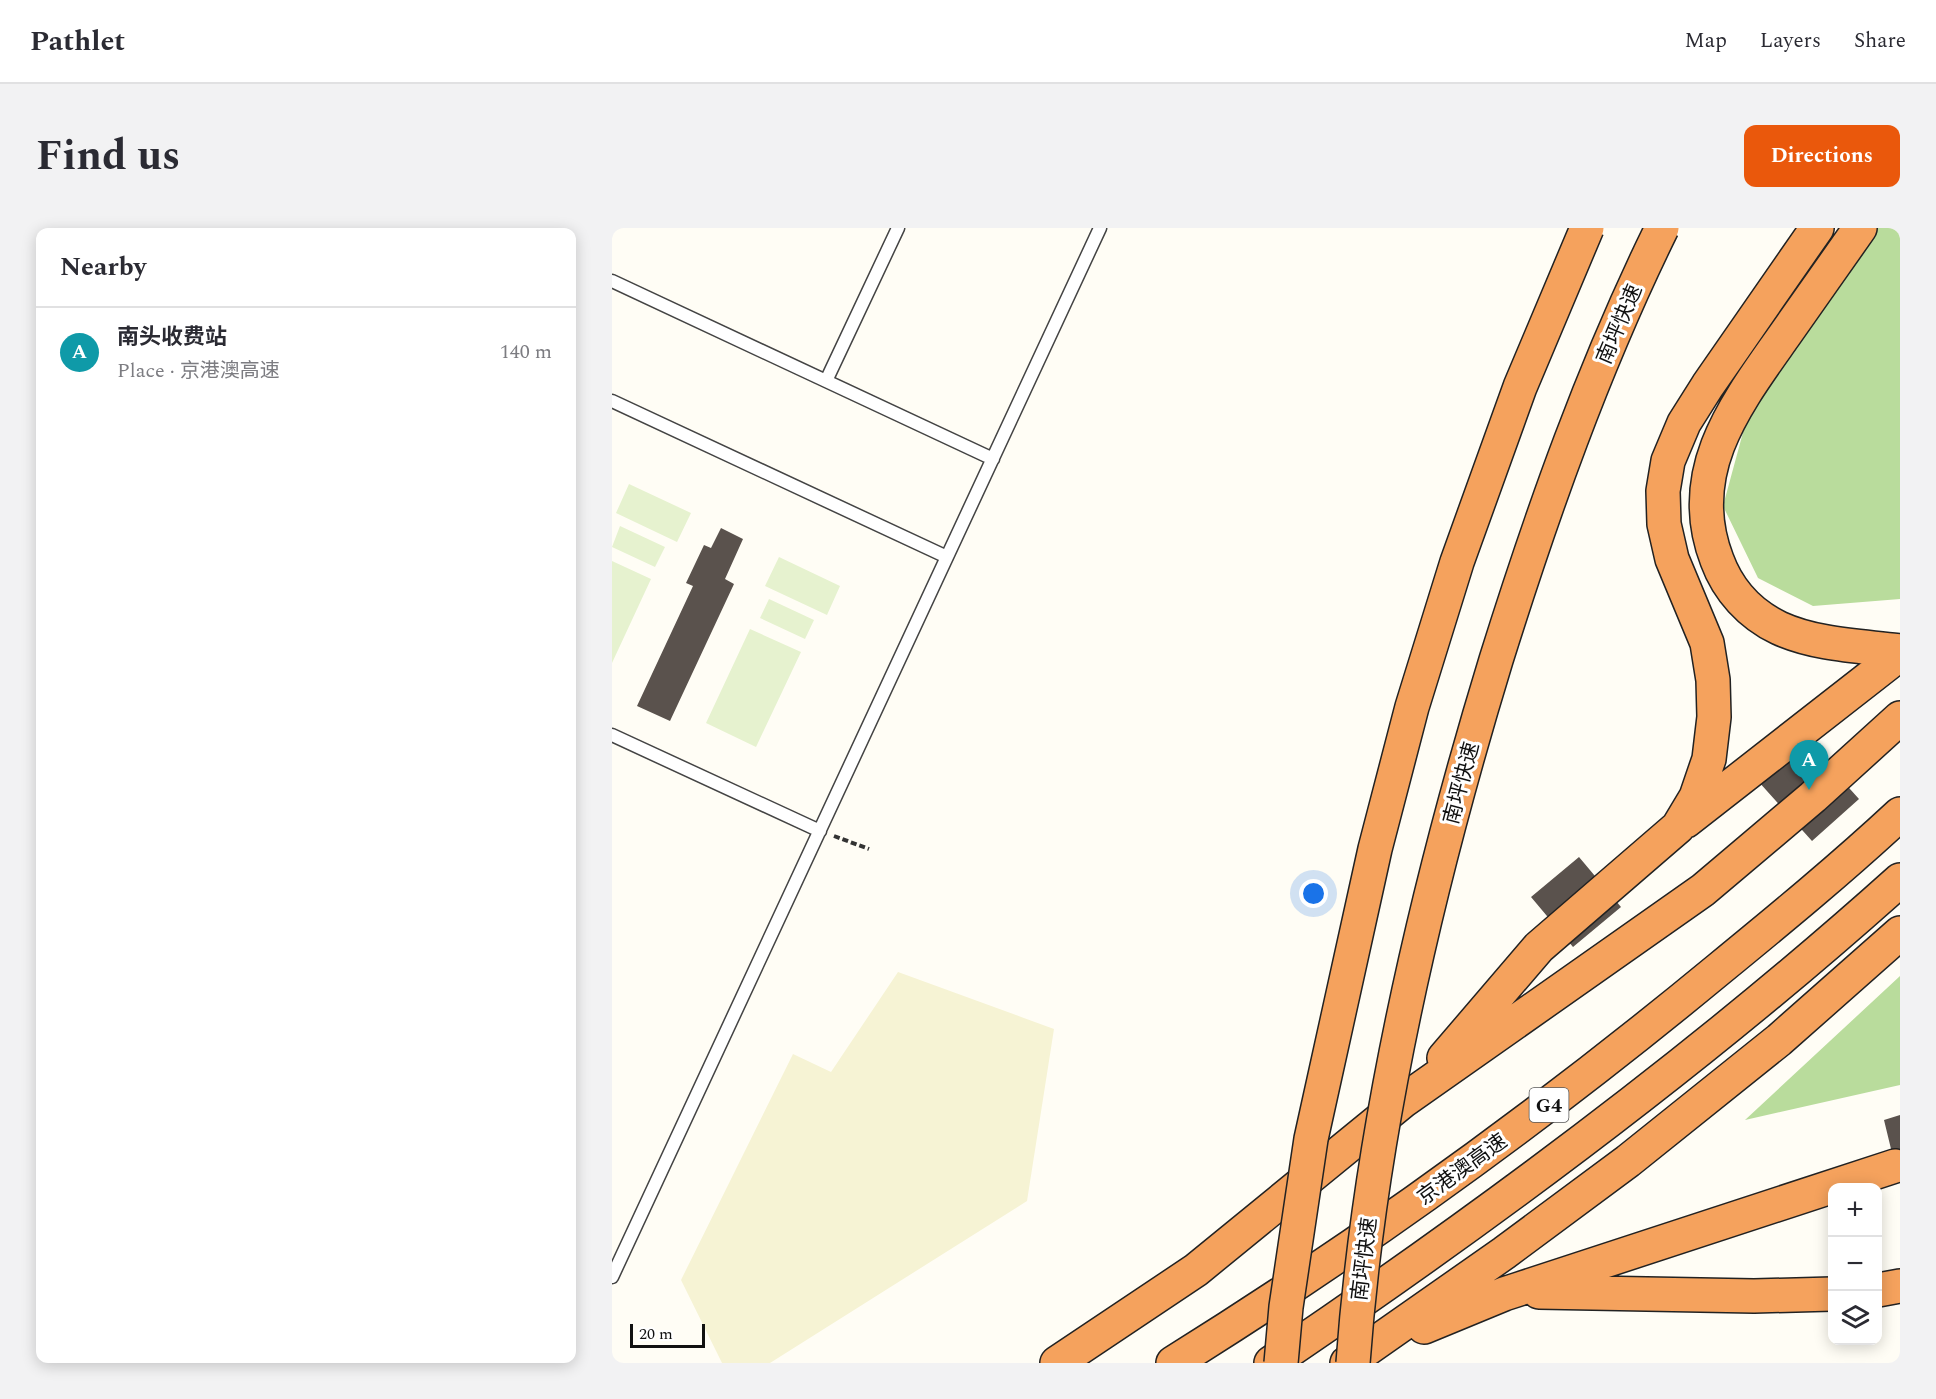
<!DOCTYPE html>
<html lang="en">
<head>
<meta charset="utf-8">
<style>
	:root { --surface:#fff; --page:#f2f2f3; --text:#2b2b33; --muted:#7c7c81; --line:#e1e1e2; --accent:#ea580c }
	body { margin:0; font-family:Spectral,"Noto Sans SC",serif; background:var(--page); color:var(--text) }
	.controls { position:absolute; right:18px; bottom:18px; display:grid; overflow:hidden; border-radius:12px; box-shadow:0 3px 15px #0003 }
	.controls button { width:54px; height:54px; display:grid; place-items:center; padding:0; border:0; border-bottom:2px solid var(--line); background:var(--surface); color:var(--text); font:30px sans-serif }
	.scale { position:absolute; left:18px; bottom:15px; width:75px; box-sizing:border-box; padding-left:6px; border:3px solid #111; border-top:0; font-size:16px; line-height:21px; white-space:nowrap; color:#111; -webkit-text-stroke:4px #fff; paint-order:stroke }
	.you { position:absolute; left:702px; top:666px; width:21px; height:21px; margin:-15px; border:4px solid #fff; border-radius:50%; background:#1a73e8; box-shadow:0 0 0 9px #1a73e833 }
	.badge { display:grid; place-items:center; width:39px; height:39px; border-radius:50%; background:var(--accent); color:#fff; font-size:20px; font-weight:700 }
	.pin { position:absolute; translate:-50% -50px; filter:drop-shadow(0 2px 3px #0008) }
	.pin::after { content:''; position:absolute; top:32px; width:21px; height:18px; background:inherit; clip-path:polygon(0 0,100% 0,50% 100%) }
	.list { margin:0; padding:0; list-style:none }
	h2 { display:flex; justify-content:space-between; align-items:center; height:78px; margin:0; padding:0 24px; font-size:26px }
	h2 small { font-size:20px; font-weight:400; color:var(--muted) }
	.list li { display:grid; grid-template-columns:39px 1fr auto; gap:18px; align-items:center; box-sizing:border-box; height:90px; padding:0 24px; border-top:2px solid var(--line) }
	.list b { display:block; font-size:22px; white-space:nowrap }
	.list p { margin:0; font-size:20px; white-space:nowrap; color:var(--muted) }
	.list em { font-size:20px; font-style:normal; color:var(--muted) }
	.icon { flex:none; width:33px; height:33px; fill:none; stroke:currentColor; stroke-width:2; stroke-linecap:round; stroke-linejoin:round }
	.map { position:relative; flex:none; width:1288px; height:1135px; overflow:hidden; border-radius:12px }
	header { display:flex; align-items:center; gap:36px; box-sizing:border-box; height:84px; padding:0 30px; background:var(--surface); border-bottom:2px solid var(--line) }
	header strong { font-size:28px }
	nav { display:flex; gap:33px; margin-inline-start:auto; font-size:21px }
	.intro { display:flex; align-items:center; justify-content:space-between; box-sizing:border-box; height:144px; padding:0 36px }
	h1 { margin:0; font-size:42px }
	.button { padding:15px 27px; border-radius:12px; background:var(--accent); color:#fff; font-size:21px; font-weight:700 }
	main { display:flex; gap:36px; padding:0 36px }
	aside { flex:1; background:var(--surface); border-radius:12px; box-shadow:0 3px 15px #0003 }
	.map>svg:first-child { display:block }
</style>
</head>
<body>
<header>
<strong>Pathlet</strong>
<nav><a>Map</a><a>Layers</a><a>Share</a></nav>
</header>
<div class="intro"><h1>Find us</h1><a class="button">Directions</a></div>
<main>
<aside>
<h2>Nearby<small></small></h2>
<ul class="list">
<li><span class="badge" style="background:#0f9aa8">A</span><div><b>南头收费站</b><p>Place · 京港澳高速</p></div><em>140 m</em></li>
</ul>
</aside>
<div class="map">
<svg width="1288" height="1135" viewBox="0 0 1288 1135">
	<rect width="100%" height="100%" fill="#fffdf5"/>
	<path fill="#f6f3d4" d="M286 744 442 801 415 973 158 1135H110L69 1052 181 826 219 844Z"/>
	<path fill="#b9dc9c" d="M1266 0H1288V371L1201 378 1146 350 1111 278 1139 175Z
		M1288 748V857L1133 892Z"/>
	<path fill="#e6f2cf" d="M17 256 79 285 65 314 4 285Z
		M8 298 53 319 43 339 0 319Z
		M167 329 228 358 215 387 153 358Z
		M0 333 39 351 0 435Z
		M157 371 202 392 193 411 148 390Z
		M138 401 189 424 144 519 94 495Z"/>
	<path fill="#5a524d" d="M109 300 131 311 113 351 122 356 58 493 25 478 81 358 74 355 92 317 99 320Z
		M1193 511 1247 571 1200 613 1146 553Z
		M967 629 1009 679 961 719 919 669Z
		M1288 887V954H1287L1272 892Z"/>
	<g fill="none" stroke-linecap="round" stroke-linejoin="round">
		<g stroke="#444" stroke-width="15">
			<path id="lane" d="M0 53 381 231
				M214 153 286 0
				M0 173 335 329
				M0 507 208 603
				M0 1049 488 0"/>
		</g>
		<g stroke="#222" stroke-width="36">
			<path id="highway" d="M1248 0C1223 36 1197 72 1172 108 1124 176 1071 244 1105 332 1116 362 1138 386 1167 400 1204 417 1249 418 1288 423
				M1074 593 1288 426
				M832 830 927 719 1066 599 1084 569 1097 531 1102 489 1101 452 1095 415 1060 331 1052 296 1051 263 1056 233 1072 195 1096 157 1205 0
				M1266 1062 1288 1058
				M927 1064 1142 1068 1220 1066
				M812 1099 892 1066 1283 938
				M445 1135 584 1042 791 873 1091 662 1201 569 1288 490
				M561 1135C752 1016 934 884 1107 741 1168 691 1230 640 1288 586
				M659 1135C878 987 1091 829 1288 652
				M735 1135 892 1025 1016 933 1167 812 1288 705"/>
		</g>
		<path stroke="#333" stroke-width="4" stroke-dasharray="6 3" stroke-linecap="butt" d="M222 608 257 621"/>
		<use href="#lane" stroke="#fff" stroke-width="12"/>
		<use href="#highway" stroke="#f5a25d" stroke-width="33"/>
		<g stroke="#222" stroke-width="36" stroke-linecap="butt">
			<path id="highway-bridge" d="M669 1135 674 1079 699 911 763 621 800 479 845 334 908 159 975 0
				M741 1135C758 899 815 658 884 432 930 285 982 138 1050 0"/>
		</g>
		<use href="#highway-bridge" stroke="#f5a25d" stroke-width="33"/>
	</g>
	<g text-anchor="middle" stroke-width="6" stroke-linejoin="round" paint-order="stroke">
		<rect fill="#fff" stroke="#585858" stroke-width="1.5" x="917.5" y="860" width="39" height="34" rx="4.5"/>
		<g font-size="20" font-weight="bold" fill="#111">
			<text x="937" y="884">G4</text>
		</g>
		<g font-size="21" fill="#111" stroke="#fff">
			<text transform="translate(1007 96) rotate(-67)" y="7">南坪快速</text>
			<text transform="translate(849 555) rotate(-75)" y="7">南坪快速</text>
			<text transform="translate(850 941) rotate(-36)" y="7">京港澳高速</text>
			<text transform="translate(752 1031) rotate(-83)" y="7">南坪快速</text>
		</g>
	</g>
</svg>
<div class="controls">
<button>+</button>
<button>−</button>
<button><svg class="icon" aria-label="layers" viewBox="0 0 24 24"><path d="M12 4l9 5-9 5-9-5zM3 14l9 5 9-5"/></svg></button>
</div>
<div class="scale">20 m</div>
<div class="you"></div>
<div class="pin badge" style="left:1197px;top:562px;background:#0f9aa8">A</div>
</div>
</main>
</body>
</html>
